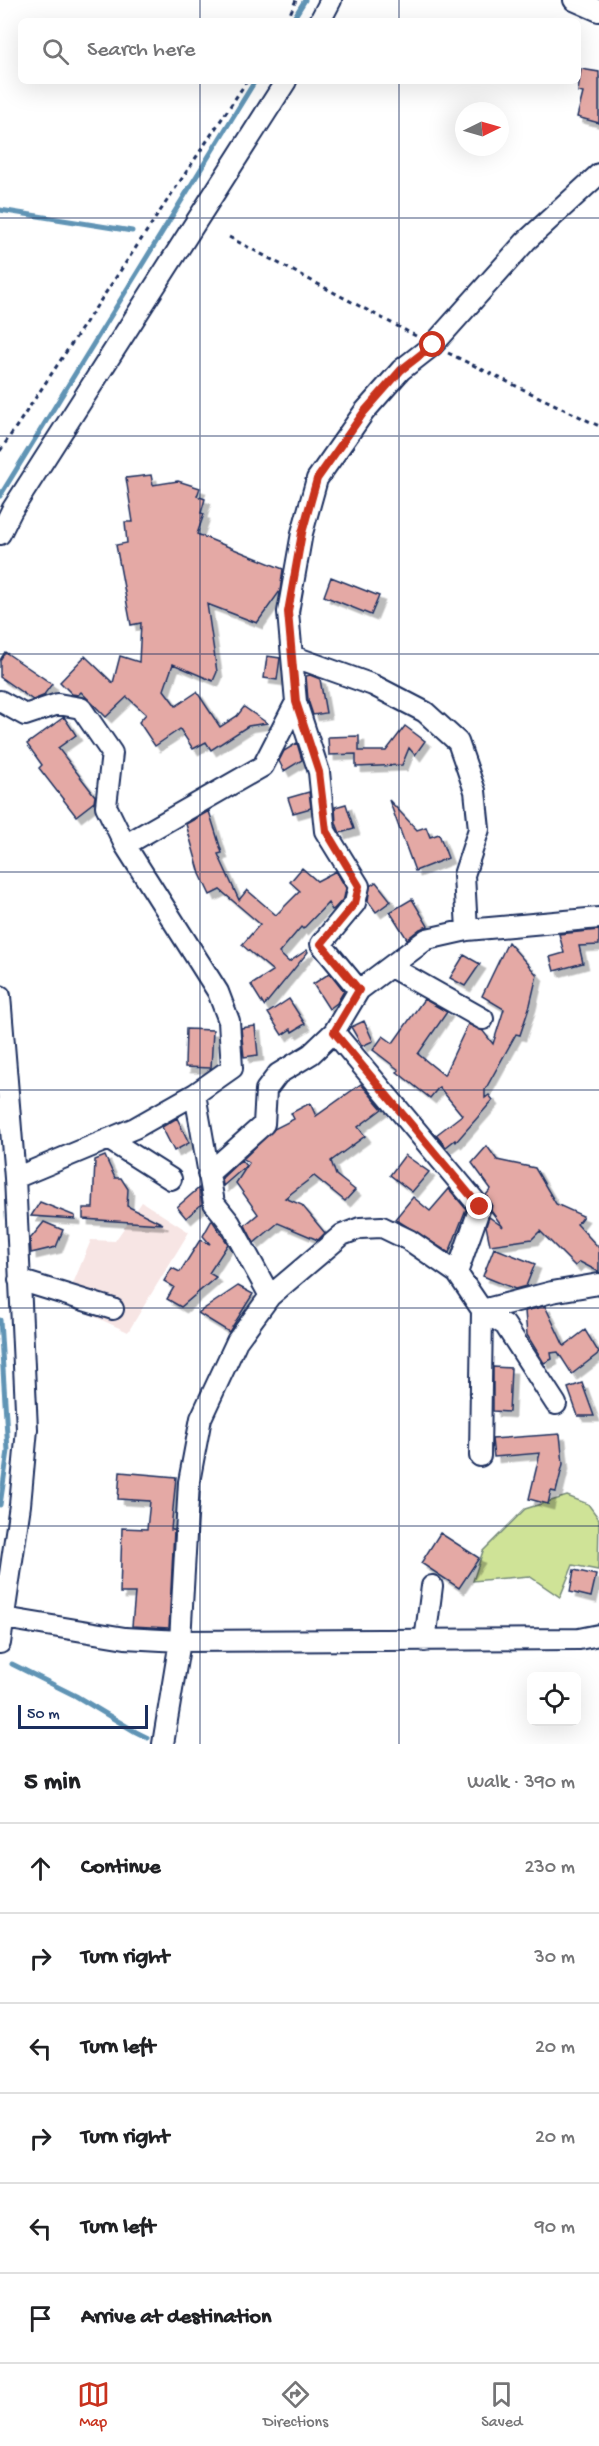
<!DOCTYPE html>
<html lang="en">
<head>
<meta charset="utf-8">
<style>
	:root { --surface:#fff; --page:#f2f2f2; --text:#202124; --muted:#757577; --line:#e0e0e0; --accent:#c8321e }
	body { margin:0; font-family:"Gochi Hand",sans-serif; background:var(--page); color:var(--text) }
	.controls { position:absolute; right:18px; bottom:18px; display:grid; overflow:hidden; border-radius:9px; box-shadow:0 6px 24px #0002 }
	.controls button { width:54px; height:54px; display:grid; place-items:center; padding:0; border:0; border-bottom:2px solid var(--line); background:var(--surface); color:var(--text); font:30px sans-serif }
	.compass { position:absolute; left:455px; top:102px; width:54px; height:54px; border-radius:50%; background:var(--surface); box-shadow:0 6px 24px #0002; rotate:85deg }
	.scale { position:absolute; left:18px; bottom:15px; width:130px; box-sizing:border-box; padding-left:6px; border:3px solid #1b2f5e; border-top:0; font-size:16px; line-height:21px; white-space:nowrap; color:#1b2f5e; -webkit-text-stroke:4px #fff; paint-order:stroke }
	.stop { position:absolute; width:18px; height:18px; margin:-14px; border:4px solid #c8321e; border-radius:50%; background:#fff }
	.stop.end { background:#c8321e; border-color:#fff; box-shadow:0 2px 6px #0008 }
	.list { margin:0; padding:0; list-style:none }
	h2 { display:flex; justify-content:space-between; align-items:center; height:78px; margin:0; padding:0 24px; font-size:26px }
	h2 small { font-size:20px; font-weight:400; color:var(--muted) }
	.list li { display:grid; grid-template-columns:39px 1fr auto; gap:18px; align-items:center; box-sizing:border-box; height:90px; padding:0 24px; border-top:2px solid var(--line) }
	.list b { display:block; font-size:22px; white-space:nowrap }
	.list em { font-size:20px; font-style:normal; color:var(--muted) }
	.icon { flex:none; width:33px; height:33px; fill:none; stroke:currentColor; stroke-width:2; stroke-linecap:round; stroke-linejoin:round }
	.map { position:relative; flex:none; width:599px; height:1744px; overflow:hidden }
	.search { position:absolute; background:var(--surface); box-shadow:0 6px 24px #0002; left:18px; right:18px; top:18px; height:66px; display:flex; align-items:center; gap:15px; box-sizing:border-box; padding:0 21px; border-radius:9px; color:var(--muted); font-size:22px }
	.sheet { height:618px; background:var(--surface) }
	nav { display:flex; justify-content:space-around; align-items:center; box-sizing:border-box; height:84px; border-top:2px solid var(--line); background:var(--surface); font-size:16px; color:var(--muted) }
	nav a { display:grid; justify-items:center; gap:3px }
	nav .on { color:var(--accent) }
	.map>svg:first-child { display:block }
</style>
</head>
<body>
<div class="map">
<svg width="599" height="1744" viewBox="0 0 599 1744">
	<defs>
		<filter id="shadow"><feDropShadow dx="5.5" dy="5.5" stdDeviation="0" flood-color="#0004"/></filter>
	</defs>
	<rect width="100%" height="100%" fill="#fff"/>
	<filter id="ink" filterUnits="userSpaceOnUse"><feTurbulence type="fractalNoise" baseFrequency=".0167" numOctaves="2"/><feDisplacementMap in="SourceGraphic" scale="12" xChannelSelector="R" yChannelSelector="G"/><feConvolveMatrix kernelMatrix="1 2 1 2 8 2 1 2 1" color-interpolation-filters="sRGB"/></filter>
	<g filter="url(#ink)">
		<path fill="#f7e5e4" d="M142 1202 189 1232 128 1332 65 1303 91 1240 115 1241Z"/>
		<path fill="#cfe397" stroke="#75897a" stroke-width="1.5" d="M567 1496 588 1504 599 1519 598 1570 573 1565 560 1597 529 1576 473 1581 483 1551 525 1509Z"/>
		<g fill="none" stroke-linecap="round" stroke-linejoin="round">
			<path stroke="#6094b5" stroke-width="5" d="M292 21 305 0
				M0 210 132 231
				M0 496 255 81
				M0 1320 8 1451 0 1505
				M12 1664 76 1696 136 1732 148 1738"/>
		</g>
		<path fill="#e4a9a5" stroke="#1b2f5e" stroke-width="1.5" filter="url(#shadow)" d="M581 69 599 72V123L577 117 583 93 578 92Z
			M151 475 153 485 178 481 200 488 197 496 205 499 201 513 204 514 197 534 283 569 280 591 257 623 207 604 217 672 213 681 173 664 164 690 176 706 197 692 220 727 237 716 244 707 267 723 248 726 211 750 206 742 193 749 180 729 155 746 139 722 146 714 127 697 106 717 81 692 78 695 72 694 60 682 85 656 113 683 120 656 139 662 141 623 131 625 116 545 127 543 125 522H133L126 478Z
			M331 577 379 596 371 615 324 596Z
			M5 652 52 684 43 696 33 700 0 677V660Z
			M267 656 280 658 277 680 264 678Z
			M310 675 320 679 326 713 313 715 308 700 306 676Z
			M64 717 76 735 58 748 95 796 94 802 76 816 39 768 42 765 27 744Z
			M405 726 425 741 415 755 409 748 402 765 356 767V754L329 755 328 737 359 736V751H386Z
			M297 743 302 760 284 771 279 761 284 751Z
			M309 792 311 808 293 813 288 798Z
			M389 800 417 830 426 827 430 837 439 834 448 858 415 871Z
			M346 804 354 829 340 833 336 823 335 807Z
			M209 811 222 853 218 854 239 900 247 890 276 915 300 891 290 882 302 868 317 881 336 871 346 888 344 898 334 909 332 910 328 903 303 929 301 927 279 953 289 962 307 950 308 952 264 1006 251 985 273 971 242 945 260 924 220 890 210 895 200 874 186 824Z
			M376 882 391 901 376 912 368 901 370 886Z
			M412 899 428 926 420 929 407 939 390 912Z
			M599 930V945L579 946 583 963 554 971 550 957 564 953 559 934Z
			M508 942 537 975 530 1005 520 1035 516 1034 485 1090V1098L489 1095 493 1100 456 1142 455 1140 446 1147 436 1135 462 1115 439 1087 430 1098 397 1072 399 1070 373 1050 383 1036 393 1043 424 999 447 1012 418 1054 444 1075 468 1024 483 1031 493 1044 504 1009 482 996Z
			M464 955 480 964 465 986 450 978Z
			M330 973 344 991 337 1003 329 1009 313 984Z
			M289 999 305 1024 292 1032 291 1029 282 1035 268 1013Z
			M364 1021 373 1041 362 1046 351 1027Z
			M255 1026 258 1055 244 1057 241 1028Z
			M186 1029 213 1030 211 1068 185 1067Z
			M361 1084 382 1109 358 1127 365 1136 331 1161 336 1175 355 1190 345 1201 314 1176 285 1198 302 1205 325 1233 318 1240 278 1223 254 1243 245 1225 258 1214 236 1183 249 1163 243 1159 274 1129 294 1119 291 1113 310 1103 316 1116Z
			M177 1118 189 1143 174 1151 162 1127Z
			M487 1146 497 1160 535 1168 556 1204 583 1216 577 1224 599 1248V1272L580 1262 575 1266 540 1231 532 1239 490 1245 486 1226 489 1217 503 1227 491 1211 492 1204 486 1195 491 1189 472 1163Z
			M405 1155 429 1172 412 1192 390 1175Z
			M105 1156 115 1178H121L128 1189 127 1206 163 1224 83 1219V1208H93L95 1160Z
			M241 1160 246 1166 223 1186 222 1178Z
			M199 1188 202 1204 186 1218 177 1207Z
			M449 1189 466 1209 449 1253 395 1219 413 1197 430 1211Z
			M40 1202 75 1216V1219L31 1216Z
			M212 1220 228 1244 209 1273 216 1277 181 1307 167 1299 174 1287 164 1281 172 1268 180 1272 200 1240 210 1244 203 1236Z
			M44 1222 63 1230 56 1247 31 1253 30 1239Z
			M494 1248 535 1264 526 1286 515 1289 483 1276Z
			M238 1286 253 1294 229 1332 198 1313Z
			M545 1306 564 1346 585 1330 599 1353 572 1374 558 1352 551 1353 552 1359 544 1363 527 1335 525 1311Z
			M493 1367 511 1368 509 1412 493 1411Z
			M582 1383 594 1416H578L568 1388Z
			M560 1434 563 1464 556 1492 551 1491 548 1504 529 1499 540 1453 494 1457 492 1439Z
			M120 1472 176 1477 171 1530H174L169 1628 132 1626 135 1593H120L122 1528 147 1529 150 1501 118 1499Z
			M440 1533 479 1558 459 1588 421 1563Z
			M574 1570 596 1575 591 1597 570 1592Z"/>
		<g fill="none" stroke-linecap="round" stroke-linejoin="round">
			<g stroke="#1b2f5e" stroke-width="24">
				<path id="minor" d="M574 0 599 11
					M320 21 331 0
					M0 534 12 510 286 81
					M292 656 373 685 425 712 458 742 475 791 479 829 464 875 467 930
					M0 701 25 715 58 704 81 708 112 753 106 806 125 845 218 992 229 1021 232 1068 195 1094 135 1128 15 1178
					M296 702 319 772 325 831 359 886 355 903 321 944 359 990 334 1032 480 1207 457 1273
					M125 845 263 766 296 702 288 612 302 533 317 479 364 412 401 370 433 345 526 241 599 174
					M391 967 483 1019
					M359 990 427 939 467 930 599 918
					M0 996 15 1178 27 1429 20 1505 0 1643
					M108 1139 171 1179
					M208 1174 264 1124 266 1090 278 1074 311 1054 334 1032
					M19 1280 113 1309
					M270 1296 342 1235 360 1228 382 1227 409 1240 457 1273 482 1310 505 1325 556 1404
					M480 1456 482 1310 552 1292 599 1284
					M4 1618 125 1638 180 1641 579 1639 599 1635
					M425 1641 432 1586
					M163 1744 180 1641 189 1482 201 1418 237 1341 270 1296 230 1223 214 1203 195 1094"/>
			</g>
			<path stroke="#1b2f5e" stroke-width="3" stroke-dasharray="4.5 4.5" stroke-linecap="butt" d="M287 21 296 0
				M229 237 416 336
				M448 353 599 426
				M0 451 247 81"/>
			<use href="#minor" stroke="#fff" stroke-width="20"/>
		</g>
	</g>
	<g fill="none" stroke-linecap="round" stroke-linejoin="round" filter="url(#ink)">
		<path stroke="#c8321e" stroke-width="8" d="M433 345 401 370 364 412 317 479 302 533 288 612 296 702 319 772 326 831 359 886 355 903 321 944 359 990 334 1032 480 1207"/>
	</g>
	<path fill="none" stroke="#1b2f5e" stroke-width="1.5" stroke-opacity="0.55" d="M200 0V21M399 0V21M200 81V1744M399 81V1744M0 218H599M0 436H599M0 654H599M0 872H599M0 1090H599M0 1308H599M0 1526H599"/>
</svg>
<div class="controls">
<button><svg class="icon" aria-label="locate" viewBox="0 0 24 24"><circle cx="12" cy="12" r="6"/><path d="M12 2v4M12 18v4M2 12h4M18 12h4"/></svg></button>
</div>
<svg class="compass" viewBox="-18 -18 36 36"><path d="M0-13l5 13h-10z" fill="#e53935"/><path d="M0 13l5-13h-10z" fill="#757577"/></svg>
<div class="scale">50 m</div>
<div class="stop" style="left:433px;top:345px"></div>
<div class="stop end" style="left:480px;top:1207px"></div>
<div class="search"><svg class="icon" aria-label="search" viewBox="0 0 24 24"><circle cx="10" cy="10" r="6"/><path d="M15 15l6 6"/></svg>Search here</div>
</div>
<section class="sheet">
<h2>5 min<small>Walk · 390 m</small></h2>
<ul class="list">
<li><svg class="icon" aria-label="ahead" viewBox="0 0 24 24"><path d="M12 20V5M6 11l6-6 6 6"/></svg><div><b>Continue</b></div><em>230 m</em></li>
<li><svg class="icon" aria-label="right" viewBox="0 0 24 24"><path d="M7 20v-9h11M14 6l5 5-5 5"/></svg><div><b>Turn right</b></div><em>30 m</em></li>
<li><svg class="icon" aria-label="left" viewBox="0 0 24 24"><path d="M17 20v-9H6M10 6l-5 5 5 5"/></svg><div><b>Turn left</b></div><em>20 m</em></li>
<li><svg class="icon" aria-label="right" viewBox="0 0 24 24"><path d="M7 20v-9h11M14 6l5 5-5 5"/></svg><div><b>Turn right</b></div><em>20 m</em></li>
<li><svg class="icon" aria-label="left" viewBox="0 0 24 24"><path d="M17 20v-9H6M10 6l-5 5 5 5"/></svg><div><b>Turn left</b></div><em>90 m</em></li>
<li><svg class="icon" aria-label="arrive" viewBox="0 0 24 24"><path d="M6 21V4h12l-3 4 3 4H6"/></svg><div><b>Arrive at destination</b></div></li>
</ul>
</section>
<nav>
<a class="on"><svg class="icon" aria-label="map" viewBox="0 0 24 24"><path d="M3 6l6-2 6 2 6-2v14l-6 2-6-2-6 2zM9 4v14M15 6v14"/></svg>Map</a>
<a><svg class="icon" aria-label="directions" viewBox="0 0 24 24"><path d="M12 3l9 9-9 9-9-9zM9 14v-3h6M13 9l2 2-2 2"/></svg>Directions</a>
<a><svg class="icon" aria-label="saved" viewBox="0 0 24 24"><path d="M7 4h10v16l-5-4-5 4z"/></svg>Saved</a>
</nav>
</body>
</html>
